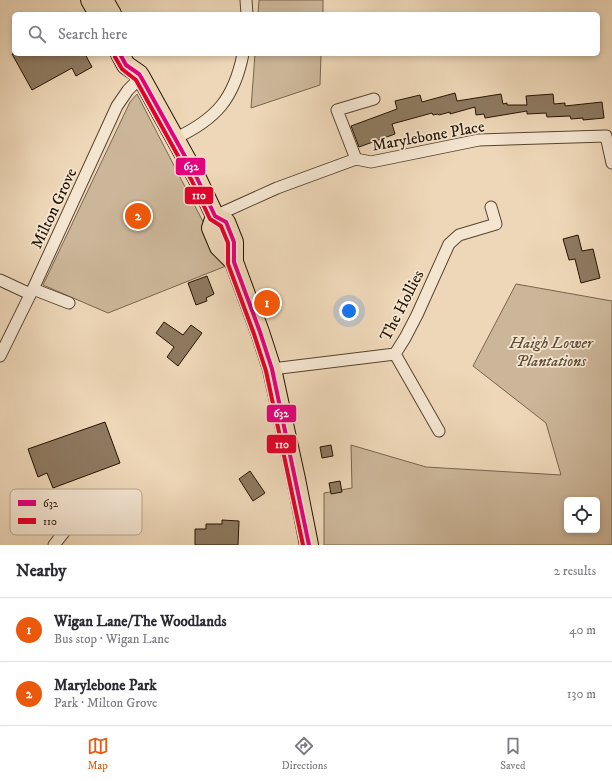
<!DOCTYPE html>
<html lang="en">
<head>
<meta charset="utf-8">
<style>
	:root { --surface:#fff; --page:#f2f2f3; --text:#2b2b33; --muted:#7c7c81; --line:#e1e1e2; --accent:#ea580c }
	body { margin:0; font-family:"IM FELL DW Pica",serif; background:var(--page); color:var(--text) }
	.controls { position:absolute; right:12px; bottom:12px; display:grid; overflow:hidden; border-radius:6px; box-shadow:0 2px 6px #0003 }
	.controls button { width:36px; height:36px; display:grid; place-items:center; padding:0; border:0; border-bottom:1px solid var(--line); background:var(--surface); color:var(--text); font:20px sans-serif }
	.you { position:absolute; left:349px; top:311px; width:14px; height:14px; margin:-10px; border:3px solid #fff; border-radius:50%; background:#1a73e8; box-shadow:0 0 0 6px #1a73e833 }
	.badge { display:grid; place-items:center; width:26px; height:26px; border-radius:50%; background:var(--accent); color:#fff; font-size:13px; font-weight:700 }
	.pin { position:absolute; translate:-50% -50%; border:2px solid #fff; box-shadow:0 1px 4px #0006 }
	.list { margin:0; padding:0; list-style:none }
	h2 { display:flex; justify-content:space-between; align-items:center; height:52px; margin:0; padding:0 16px; font-size:17px }
	h2 small { font-size:13px; font-weight:400; color:var(--muted) }
	.list li { display:grid; grid-template-columns:26px 1fr auto; gap:12px; align-items:center; box-sizing:border-box; height:64px; padding:0 16px; border-top:1px solid var(--line) }
	.list b { display:block; font-size:15px; white-space:nowrap }
	.list p { margin:0; font-size:13px; white-space:nowrap; color:var(--muted) }
	.list em { font-size:13px; font-style:normal; color:var(--muted) }
	.icon { flex:none; width:22px; height:22px; fill:none; stroke:currentColor; stroke-width:2; stroke-linecap:round; stroke-linejoin:round }
	.map { position:relative; flex:none; width:612px; height:545px; overflow:hidden }
	.search { position:absolute; background:var(--surface); box-shadow:0 2px 6px #0003; left:12px; right:12px; top:12px; height:44px; display:flex; align-items:center; gap:10px; box-sizing:border-box; padding:0 14px; border-radius:6px; color:var(--muted); font-size:15px }
	.sheet { height:180px; background:var(--surface) }
	nav { display:flex; justify-content:space-around; align-items:center; box-sizing:border-box; height:56px; border-top:1px solid var(--line); background:var(--surface); font-size:11px; color:var(--muted) }
	nav a { display:grid; justify-items:center; gap:2px }
	nav .on { color:var(--accent) }
	.map>svg:first-child { display:block }
</style>
</head>
<body>
<div class="map">
<svg width="612" height="545" viewBox="0 0 612 545">
	<rect width="100%" height="100%" fill="#eed7b8"/>
	<filter id="stains"><feTurbulence type="fractalNoise" baseFrequency=".005" numOctaves="4"/><feColorMatrix values="0 0 0 0 .2 0 0 0 0 .09 0 0 0 0 .02 0 0 0 .5 -.17"/></filter>
	<radialGradient id="worn" r=".72"><stop offset=".6" stop-color="#630" stop-opacity="0"/><stop offset="1" stop-color="#630" stop-opacity=".3"/></radialGradient>
	<path fill="#ccb699" stroke="#78654c" fill-rule="evenodd" d="M259 0H323V14H258Z
		M255 54H321L320 85 251 108Z
		M137 94 226 266 108 313 43 285 130 102Z
		M516 284 612 301V545H324V493L352 488 351 445 426 467 561 475 546 423 473 366ZM567 500H597V530H567Z"/>
	<path fill="#8e7960" stroke="#251400" d="M12 54H85L92 67 76 76 72 68 32 90Z
		M455 93 457 101 501 94 503 104 507 103V105H527L526 96 553 94 554 104 565 103V106L602 102 604 118 583 120V118L571 119 570 116 547 117 546 113 527 114V111L485 118 484 114 476 115 475 107 450 114V112L439 115 438 114 433 115 432 113 392 124 395 134 359 147 351 126 397 109 395 101 420 95 422 102Z
		M578 235 582 251 593 249 600 278 581 283 575 259 569 260 563 239Z
		M207 276 214 294 206 298 207 301 196 305 188 283Z
		M164 322 183 335 191 325 202 333 178 366 167 357 174 347 156 333Z
		M105 422 120 463 53 488 47 473 38 477 28 449Z
		M331 445 333 456 322 458 320 447Z
		M250 471 265 493 253 501 239 479Z
		M340 481 342 492 331 494 329 483Z
		M222 520 239 521 238 545H195V529H206V524H222Z"/>
	<g fill="none" stroke-linecap="round" stroke-linejoin="round">
		<g stroke="#57452e" stroke-width="13">
			<path id="minor" d="M246 0 247 14
				M176 138C216 119 234 99 243 54
				M356 159 337 110 374 99
				M215 216 277 188 356 159 371 162 479 140 606 136 612 163
				M0 280 30 294
				M33 289 69 303
				M395 354 439 431
				M0 356 33 289 117 106 128 90 141 77
				M272 369 395 354 405 338 417 315 449 244 459 235 496 224 491 207
				M54 545 75 518"/>
		</g>
		<g stroke="#251400" stroke-width="20">
			<path id="trunk" d="M90 0 98 14
				M104 0 112 14
				M120 54 126 65 139 74 141 77 197 178 215 216 226 222 234 242V262L260 332 272 369 296 479 309 545
				M215 216 211 228 219 247 234 262"/>
		</g>
		<use href="#minor" stroke="#f4e5d1" stroke-width="11"/>
		<use href="#trunk" stroke="#eed7b8" stroke-width="18"/>
		<g stroke="#f4e5d1" stroke-width="7">
			<path id="bus-1" d="M120 54 126 65 139 74 141 77 197 178 215 216 226 222 234 242V262L260 332 272 369 309 545"/>
		</g>
		<g stroke="#f4e5d1" stroke-width="7">
			<path id="bus-2" d="M115 57 122 69 136 80 192 181 210 219 221 226 228 243V264L254 334 266 371 303 545"/>
		</g>
		<use href="#bus-1" stroke="#e5007d" stroke-width="4"/>
		<use href="#bus-2" stroke="#e4002b" stroke-width="4"/>
	</g>
	<g text-anchor="middle" stroke-width="3.5" stroke-linejoin="round" paint-order="stroke">
		<g font-size="16" fill="#251400" stroke="#f4e5d1">
			<text transform="translate(428 135) rotate(-10)" y="6">Marylebone Place</text>
			<text transform="translate(53 208) rotate(-65)" y="6">Milton Grove</text>
			<text transform="translate(401 305) rotate(-63)" y="6">The Hollies</text>
		</g>
		<g font-size="16" font-style="italic" fill="#5f4d36" stroke="#f4e5d1">
			<text x="551" y="348">Haigh Lower<tspan x="551" dy="18">Plantations</tspan></text>
		</g>
	</g>
	<rect x="10" y="489" width="132" height="46" rx="6" fill="#f4e5d1" stroke="#b6a692" stroke-width="1"/>
	<rect x="18" y="500" width="18" height="6" fill="#e5007d"/>
	<rect x="18" y="518" width="18" height="6" fill="#e4002b"/>
	<g font-size="11" fill="#251400">
		<text x="43" y="507">632</text>
		<text x="43" y="525">110</text>
	</g>
	<g stroke="#f4e5d1" stroke-width="1.5">
		<rect x="175" y="157" width="31" height="19" rx="4" fill="#e5007d"/>
		<rect x="184" y="186" width="30" height="19" rx="4" fill="#e4002b"/>
		<rect x="266" y="404" width="31" height="19" rx="4" fill="#e5007d"/>
		<rect x="266" y="434" width="31" height="20" rx="4" fill="#e4002b"/>
	</g>
	<g font-size="11" text-anchor="middle" font-weight="bold" fill="#fff">
		<text x="191" y="170">632</text>
		<text x="199" y="199">110</text>
		<text x="281" y="417">632</text>
		<text x="282" y="448">110</text>
	</g>
	<rect width="100%" height="100%" filter="url(#stains)"/>
	<rect width="100%" height="100%" fill="url(#worn)"/>
</svg>
<div class="controls">
<button><svg class="icon" aria-label="locate" viewBox="0 0 24 24"><circle cx="12" cy="12" r="6"/><path d="M12 2v4M12 18v4M2 12h4M18 12h4"/></svg></button>
</div>
<div class="you"></div>
<div class="pin badge" style="left:267px;top:303px">1</div>
<div class="pin badge" style="left:138px;top:216px">2</div>
<div class="search"><svg class="icon" aria-label="search" viewBox="0 0 24 24"><circle cx="10" cy="10" r="6"/><path d="M15 15l6 6"/></svg>Search here</div>
</div>
<section class="sheet">
<h2>Nearby<small>2 results</small></h2>
<ul class="list">
<li><span class="badge">1</span><div><b>Wigan Lane/The Woodlands</b><p>Bus stop · Wigan Lane</p></div><em>40 m</em></li>
<li><span class="badge">2</span><div><b>Marylebone Park</b><p>Park · Milton Grove</p></div><em>130 m</em></li>
</ul>
</section>
<nav>
<a class="on"><svg class="icon" aria-label="map" viewBox="0 0 24 24"><path d="M3 6l6-2 6 2 6-2v14l-6 2-6-2-6 2zM9 4v14M15 6v14"/></svg>Map</a>
<a><svg class="icon" aria-label="directions" viewBox="0 0 24 24"><path d="M12 3l9 9-9 9-9-9zM9 14v-3h6M13 9l2 2-2 2"/></svg>Directions</a>
<a><svg class="icon" aria-label="saved" viewBox="0 0 24 24"><path d="M7 4h10v16l-5-4-5 4z"/></svg>Saved</a>
</nav>
</body>
</html>
